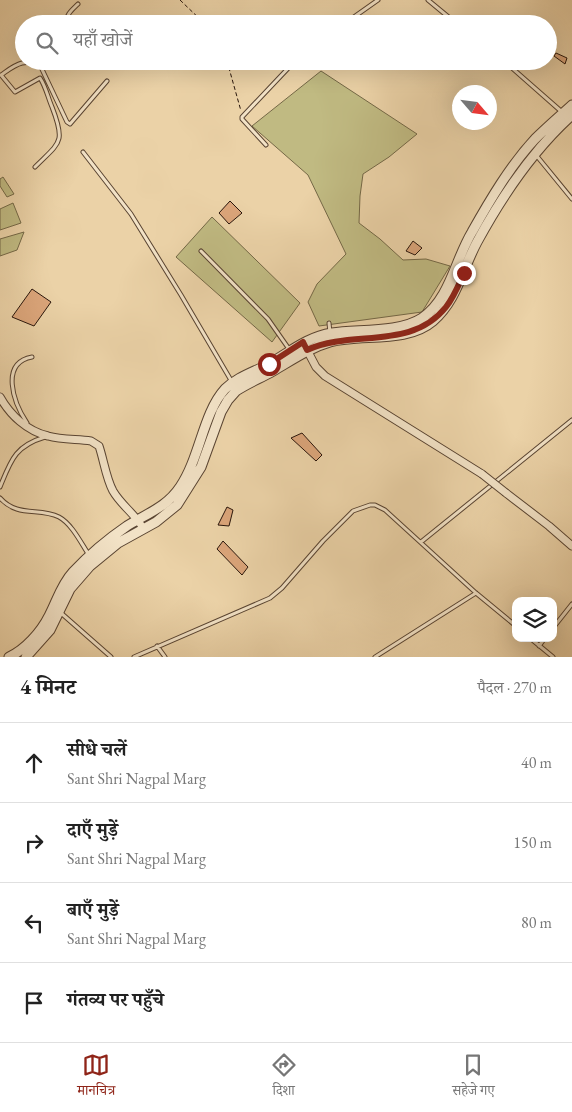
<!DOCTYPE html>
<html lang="hi">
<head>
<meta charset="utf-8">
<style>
	:root { --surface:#fff; --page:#f6f6f6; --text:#222; --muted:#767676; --line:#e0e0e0; --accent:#8f2418 }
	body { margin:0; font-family:"EB Garamond","Noto Serif Devanagari",serif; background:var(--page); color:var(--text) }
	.controls { position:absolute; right:15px; bottom:15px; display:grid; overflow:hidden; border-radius:10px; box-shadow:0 5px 20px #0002 }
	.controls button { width:45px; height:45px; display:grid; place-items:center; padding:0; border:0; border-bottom:1px solid var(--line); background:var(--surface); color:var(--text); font:25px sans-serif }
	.compass { position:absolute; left:452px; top:85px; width:45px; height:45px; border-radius:50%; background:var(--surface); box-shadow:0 5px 20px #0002; rotate:118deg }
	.stop { position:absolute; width:15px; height:15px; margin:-11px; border:4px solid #8f2418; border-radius:50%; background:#fff }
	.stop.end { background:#8f2418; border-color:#fff; box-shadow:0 1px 5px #0008 }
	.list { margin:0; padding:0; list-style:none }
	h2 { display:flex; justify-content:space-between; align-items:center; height:65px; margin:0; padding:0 20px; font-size:21px }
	h2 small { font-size:16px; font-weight:400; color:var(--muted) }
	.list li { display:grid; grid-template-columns:32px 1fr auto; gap:15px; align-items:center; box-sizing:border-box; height:80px; padding:0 20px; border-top:1px solid var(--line) }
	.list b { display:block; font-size:19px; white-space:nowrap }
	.list p { margin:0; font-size:16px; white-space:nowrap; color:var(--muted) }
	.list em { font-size:16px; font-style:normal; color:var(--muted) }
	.icon { flex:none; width:28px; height:28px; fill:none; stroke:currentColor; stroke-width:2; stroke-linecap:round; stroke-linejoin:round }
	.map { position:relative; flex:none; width:572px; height:657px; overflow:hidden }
	.search { position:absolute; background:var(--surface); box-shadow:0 5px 20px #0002; left:15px; right:15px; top:15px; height:55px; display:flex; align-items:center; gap:12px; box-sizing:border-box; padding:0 18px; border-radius:28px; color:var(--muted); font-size:19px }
	.sheet { height:385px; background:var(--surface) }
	nav { display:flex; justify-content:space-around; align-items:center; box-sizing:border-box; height:70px; border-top:1px solid var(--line); background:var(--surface); font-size:14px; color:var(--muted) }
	nav a { display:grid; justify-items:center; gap:2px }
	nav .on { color:var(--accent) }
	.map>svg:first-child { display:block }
</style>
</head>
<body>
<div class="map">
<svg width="572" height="657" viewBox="0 0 572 657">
	<rect width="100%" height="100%" fill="#ebd2a7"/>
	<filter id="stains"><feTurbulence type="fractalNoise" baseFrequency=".004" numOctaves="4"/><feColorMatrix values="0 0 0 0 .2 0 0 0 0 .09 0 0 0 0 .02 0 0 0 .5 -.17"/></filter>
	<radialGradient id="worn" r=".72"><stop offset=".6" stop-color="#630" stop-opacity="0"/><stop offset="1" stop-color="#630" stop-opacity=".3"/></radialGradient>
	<path fill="#c0ba82" stroke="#746846" d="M321 71 417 134 389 157 363 174 360 196 359 223 380 239 403 260 426 259 450 266 422 312 319 326 308 302 317 284 346 254 308 175 252 126Z
		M3 177 14 194 7 197 0 186V179Z
		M13 203 21 223 0 230V209Z
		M212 217 300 303 272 342 176 257Z
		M24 232 17 250 0 256V239Z"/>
	<path fill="#dba57a" stroke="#28150b" d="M556 53 567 58 565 64 554 56Z
		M230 201 242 213 229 224 219 213Z
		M413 241 422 248 415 255 406 251Z
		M32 289 51 302 34 326 12 317Z
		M302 433 322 455 316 461 291 438Z
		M227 507 233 510 229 526 218 525Z
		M223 541 248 567 242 575 217 549Z"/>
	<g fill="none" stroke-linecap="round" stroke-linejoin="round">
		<g stroke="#594432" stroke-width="5">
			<path id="service" d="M428 0 457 24
				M66 24C66 14 72 10 78 4
				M344 24 378 0
				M504 61 562 112
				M39 63 67 122 70 124 107 81
				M1 75 15 92 40 78C46 87 48 98 52 107 66 143 60 142 35 167
				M1 75C7 71 14 65 22 63 29 61 35 65 41 61
				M266 145 242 119V117L295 61
				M83 152 131 214 181 295 232 382
				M536 155 572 199
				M201 251 268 319 289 349
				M329 323 330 333
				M27 423C13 402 0 363 32 357
				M0 487C11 460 15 446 45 437
				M0 498C18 518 39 507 59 517 72 524 81 543 89 555
				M421 542 572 420
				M61 613 111 657
				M553 628 572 604
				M530 638 553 657
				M157 646 165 657
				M539 646 545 638
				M134 657 270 598 282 588 323 541 353 511 370 505H375L385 510 476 593 516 626
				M375 657 476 593"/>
		</g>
		<g stroke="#594432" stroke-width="9">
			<path id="minor" d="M306 348 316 367 325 376 482 474
				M0 397C10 415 27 431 48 436 62 440 77 439 91 441L99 446C104 461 106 478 113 491 121 505 135 514 143 528
				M506 493 549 526 572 546"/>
		</g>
		<g stroke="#594432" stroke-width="11">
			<path id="tertiary" d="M9 657C25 650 41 632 49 616 57 601 61 585 73 572 89 555 108 539 127 526 146 514 167 507 180 487 200 458 203 413 225 389 237 377 254 372 269 364 290 352 307 337 332 333 358 329 399 333 422 318 450 299 455 260 472 232 490 200 510 166 535 139 547 127 560 116 572 105
				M26 657 50 630 70 589 90 566 118 543 156 522 177 505 201 467 221 412 228 400 236 391C248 383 261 378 273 371 292 360 309 348 330 342 361 333 406 344 433 321 457 300 462 270 477 242 502 196 533 150 572 115"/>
		</g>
		<path stroke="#28150b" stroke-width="1" stroke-dasharray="4 2.5" stroke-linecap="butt" d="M180 0 205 24
			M227 61 241 111"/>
		<use href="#service" stroke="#f2e2c6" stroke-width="3"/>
		<use href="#minor" stroke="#f2e2c6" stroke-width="7"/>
		<use href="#tertiary" stroke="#f2e2c6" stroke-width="9"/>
		<g stroke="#594432" stroke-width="9" stroke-linecap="butt">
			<path id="minor-bridge" d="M482 474 506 493"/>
		</g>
		<use href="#minor-bridge" stroke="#f2e2c6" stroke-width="7"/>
	</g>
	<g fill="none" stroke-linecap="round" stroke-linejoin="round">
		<path stroke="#8f2418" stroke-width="6" d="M269 364 303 342 307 350C353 329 411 351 446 307 454 297 459 284 464 273"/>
	</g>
	<rect width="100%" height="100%" filter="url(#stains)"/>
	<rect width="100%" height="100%" fill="url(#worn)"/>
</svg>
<div class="controls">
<button><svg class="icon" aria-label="layers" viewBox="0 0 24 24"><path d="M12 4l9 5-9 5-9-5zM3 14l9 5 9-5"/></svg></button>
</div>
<svg class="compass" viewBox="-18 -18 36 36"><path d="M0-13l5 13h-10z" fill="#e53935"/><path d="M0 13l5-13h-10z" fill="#767676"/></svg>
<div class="stop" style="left:269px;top:364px"></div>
<div class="stop end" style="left:464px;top:273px"></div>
<div class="search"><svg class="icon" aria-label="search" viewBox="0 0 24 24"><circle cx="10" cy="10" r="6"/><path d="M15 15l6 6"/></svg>यहाँ खोजें</div>
</div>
<section class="sheet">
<h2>4 मिनट<small>पैदल · 270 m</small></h2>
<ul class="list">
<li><svg class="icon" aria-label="ahead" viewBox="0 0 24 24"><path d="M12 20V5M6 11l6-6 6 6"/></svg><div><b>सीधे चलें</b><p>Sant Shri Nagpal Marg</p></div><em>40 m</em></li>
<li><svg class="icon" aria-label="right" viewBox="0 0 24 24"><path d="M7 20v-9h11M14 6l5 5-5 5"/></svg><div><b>दाएँ मुड़ें</b><p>Sant Shri Nagpal Marg</p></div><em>150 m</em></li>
<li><svg class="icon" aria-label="left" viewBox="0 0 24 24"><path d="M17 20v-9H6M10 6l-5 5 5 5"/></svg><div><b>बाएँ मुड़ें</b><p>Sant Shri Nagpal Marg</p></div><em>80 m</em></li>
<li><svg class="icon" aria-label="arrive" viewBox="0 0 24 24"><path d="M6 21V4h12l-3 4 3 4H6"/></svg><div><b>गंतव्य पर पहुँचे</b></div></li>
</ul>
</section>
<nav>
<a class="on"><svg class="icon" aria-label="map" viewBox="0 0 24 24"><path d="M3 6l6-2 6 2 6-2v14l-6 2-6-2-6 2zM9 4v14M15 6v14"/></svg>मानचित्र</a>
<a><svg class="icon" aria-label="directions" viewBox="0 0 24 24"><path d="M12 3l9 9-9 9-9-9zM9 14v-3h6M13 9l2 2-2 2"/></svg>दिशा</a>
<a><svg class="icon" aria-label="saved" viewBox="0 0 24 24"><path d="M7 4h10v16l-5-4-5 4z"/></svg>सहेजे गए</a>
</nav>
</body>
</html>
